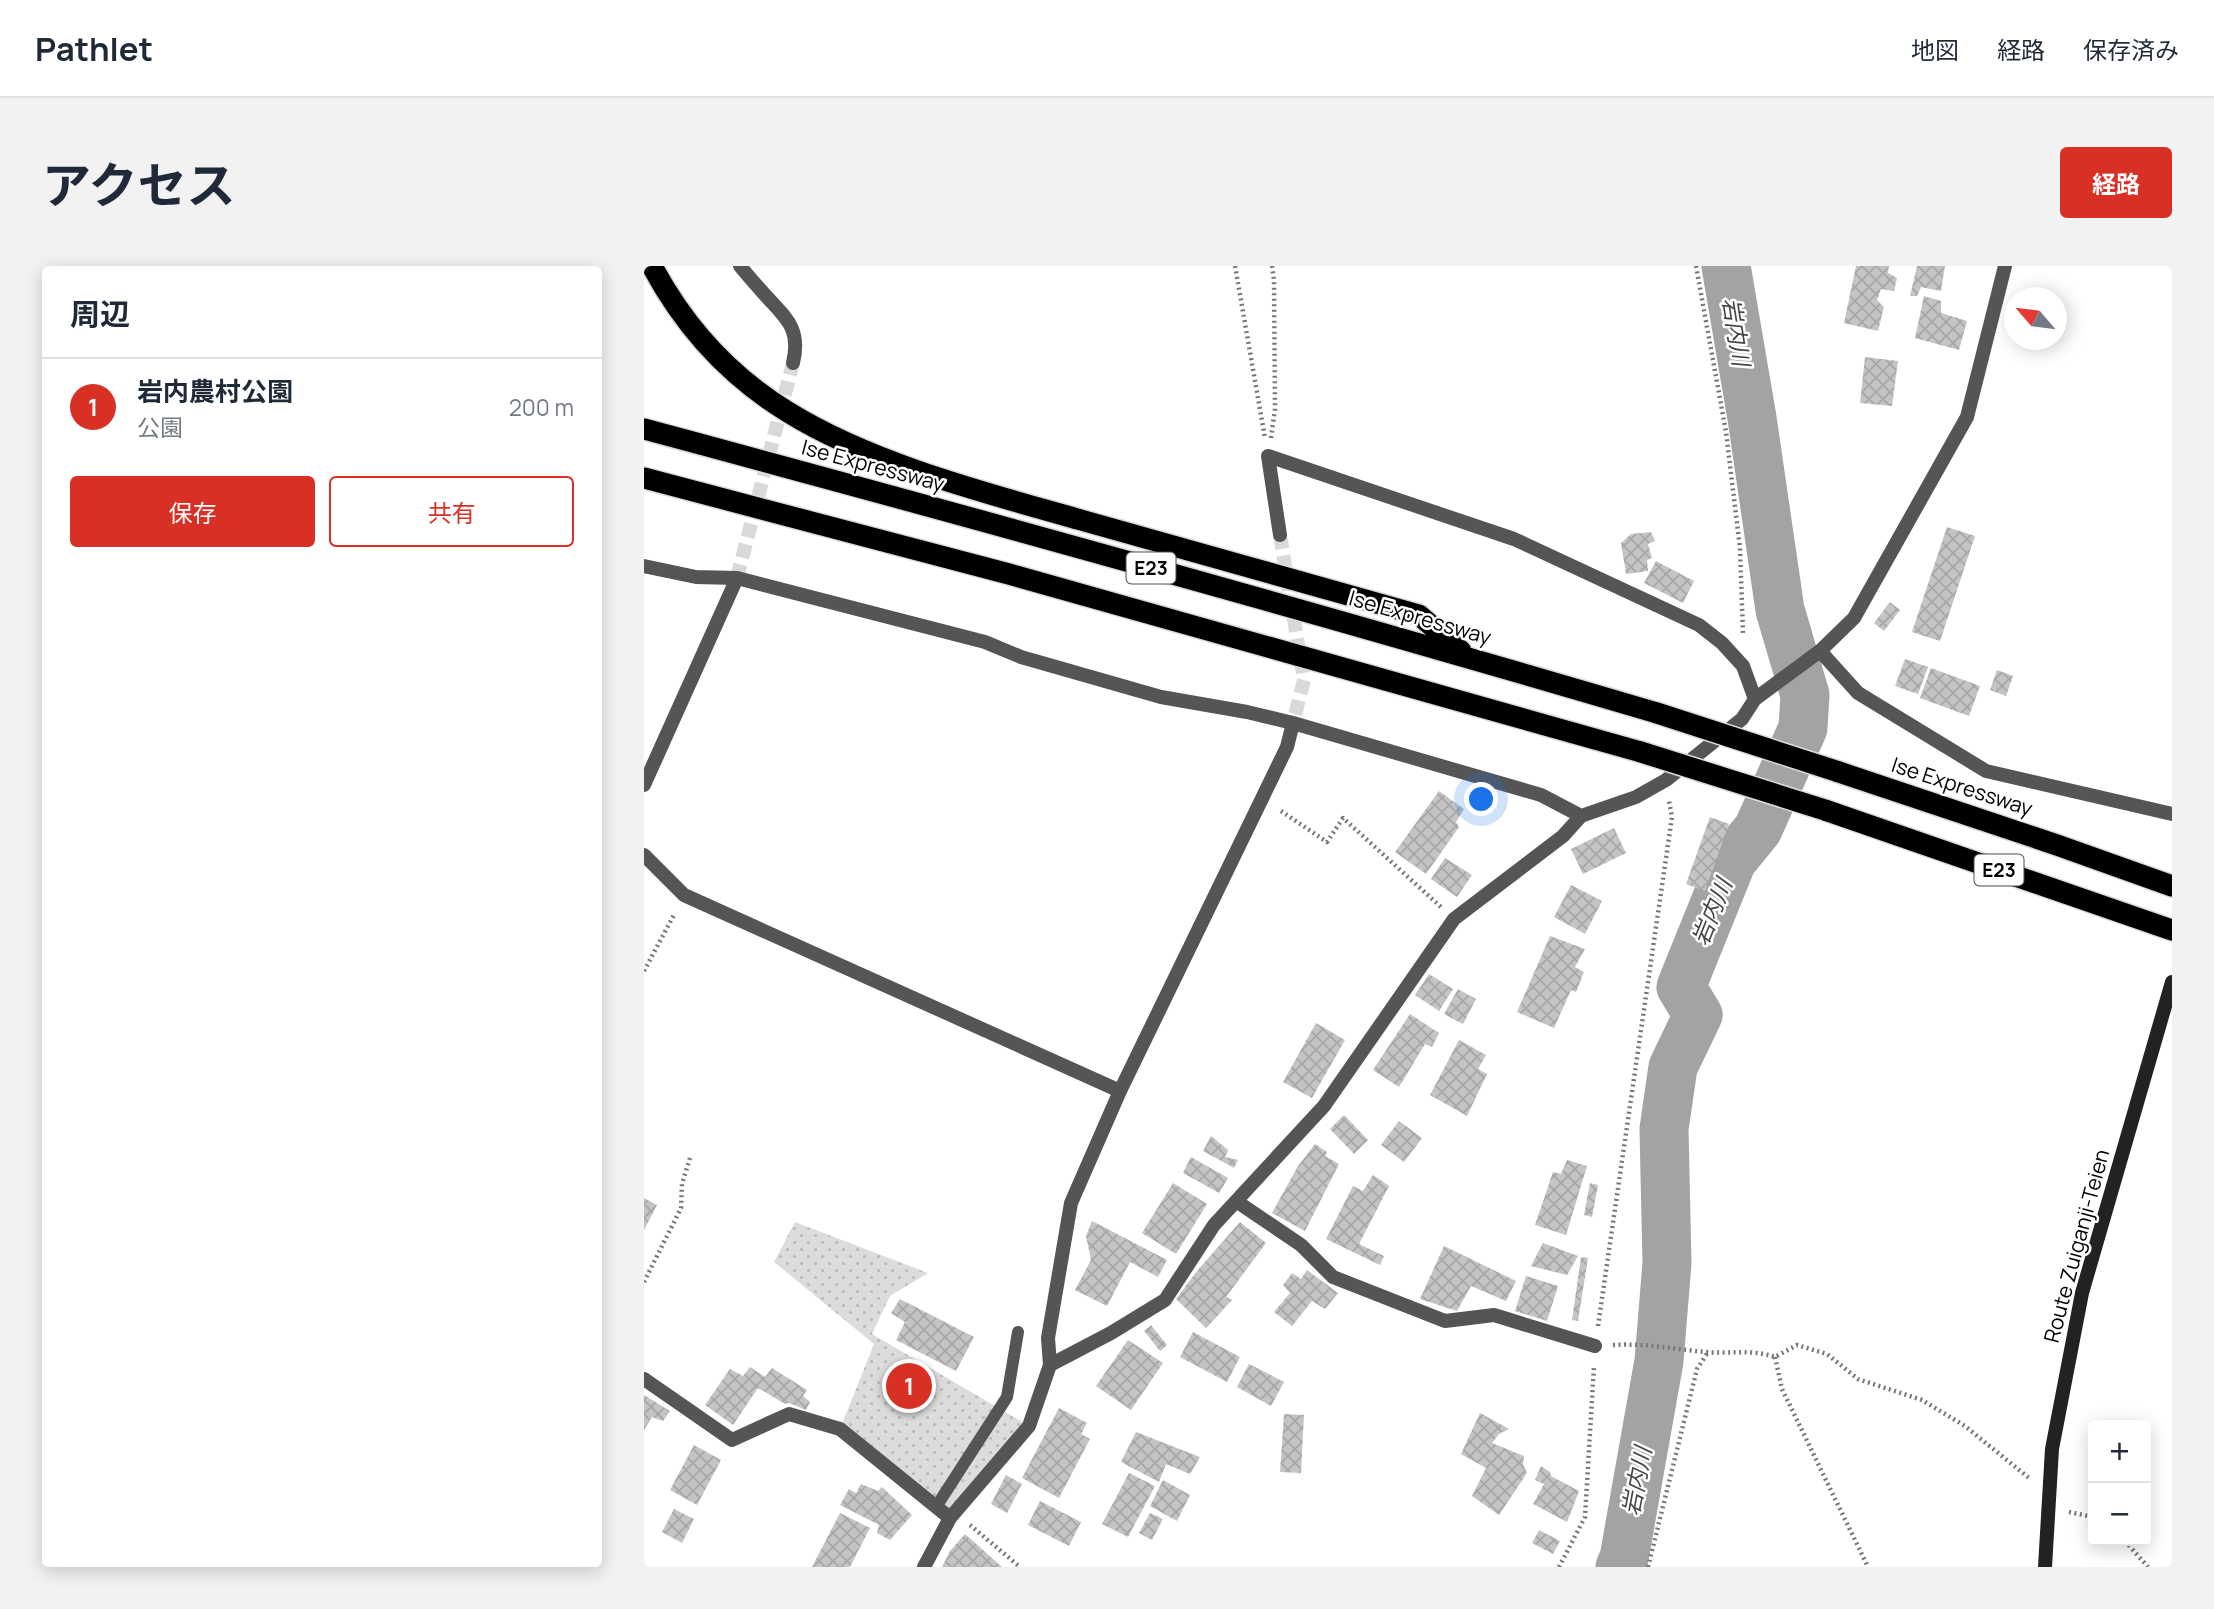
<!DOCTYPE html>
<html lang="ja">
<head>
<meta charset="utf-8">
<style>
	:root { --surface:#fff; --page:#f2f2f3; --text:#1f2937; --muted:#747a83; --line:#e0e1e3; --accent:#d93025 }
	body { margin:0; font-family:Manrope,"Noto Sans JP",sans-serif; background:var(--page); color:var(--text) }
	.controls { position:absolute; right:21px; bottom:21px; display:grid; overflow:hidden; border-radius:7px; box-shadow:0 4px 18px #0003 }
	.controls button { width:63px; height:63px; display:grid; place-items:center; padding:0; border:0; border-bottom:2px solid var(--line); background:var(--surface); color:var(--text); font:35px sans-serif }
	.compass { position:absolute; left:1360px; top:21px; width:63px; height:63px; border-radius:50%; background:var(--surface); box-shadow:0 4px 18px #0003; rotate:298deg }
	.you { position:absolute; left:838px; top:534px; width:24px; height:24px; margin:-18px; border:5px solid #fff; border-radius:50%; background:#1a73e8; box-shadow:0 0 0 10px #1a73e833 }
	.badge { display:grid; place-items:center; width:46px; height:46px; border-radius:50%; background:var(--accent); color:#fff; font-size:23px; font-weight:700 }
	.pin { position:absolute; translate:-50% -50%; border:4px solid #fff; box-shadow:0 2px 7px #0006 }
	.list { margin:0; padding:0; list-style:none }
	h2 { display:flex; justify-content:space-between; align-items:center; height:91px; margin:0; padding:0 28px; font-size:30px }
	h2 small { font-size:23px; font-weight:400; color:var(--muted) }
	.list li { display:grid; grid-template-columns:46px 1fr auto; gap:21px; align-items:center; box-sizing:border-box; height:98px; padding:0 28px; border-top:2px solid var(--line) }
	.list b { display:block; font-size:26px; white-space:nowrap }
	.list p { margin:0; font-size:23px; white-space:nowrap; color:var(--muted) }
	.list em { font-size:23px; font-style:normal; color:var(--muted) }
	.actions { display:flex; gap:14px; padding:21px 28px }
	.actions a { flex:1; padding:16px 0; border:2px solid var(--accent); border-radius:7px; text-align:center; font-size:24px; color:var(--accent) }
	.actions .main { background:var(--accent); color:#fff }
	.map { position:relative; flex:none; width:1528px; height:1301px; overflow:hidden; border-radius:7px }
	header { display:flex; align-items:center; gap:42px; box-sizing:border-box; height:98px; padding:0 35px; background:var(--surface); border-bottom:2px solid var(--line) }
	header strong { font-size:33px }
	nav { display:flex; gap:38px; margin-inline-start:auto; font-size:24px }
	.intro { display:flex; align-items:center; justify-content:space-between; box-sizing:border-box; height:168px; padding:0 42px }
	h1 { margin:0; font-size:49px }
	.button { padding:18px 32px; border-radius:7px; background:var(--accent); color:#fff; font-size:24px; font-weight:700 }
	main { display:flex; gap:42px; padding:0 42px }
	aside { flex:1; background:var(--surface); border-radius:7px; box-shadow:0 4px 18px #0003 }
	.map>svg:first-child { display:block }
</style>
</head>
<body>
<header>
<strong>Pathlet</strong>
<nav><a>地図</a><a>経路</a><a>保存済み</a></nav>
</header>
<div class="intro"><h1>アクセス</h1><a class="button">経路</a></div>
<main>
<aside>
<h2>周辺<small></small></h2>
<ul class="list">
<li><span class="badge">1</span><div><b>岩内農村公園</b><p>公園</p></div><em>200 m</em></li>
</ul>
<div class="actions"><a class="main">保存</a><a>共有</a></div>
</aside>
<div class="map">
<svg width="1528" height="1301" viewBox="0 0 1528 1301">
	<defs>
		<pattern id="park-dots" width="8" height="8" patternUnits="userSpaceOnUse" patternTransform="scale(1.75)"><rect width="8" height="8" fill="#dcdcdc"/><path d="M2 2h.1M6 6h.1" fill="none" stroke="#bbb" stroke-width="1.8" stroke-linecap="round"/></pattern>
		<pattern id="building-cross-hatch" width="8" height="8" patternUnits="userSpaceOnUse" patternTransform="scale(1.75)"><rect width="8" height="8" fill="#c4c4c4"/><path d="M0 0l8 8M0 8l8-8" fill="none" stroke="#a7a7a7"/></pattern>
	</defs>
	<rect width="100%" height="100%" fill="#fff"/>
	<path fill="url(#park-dots)" d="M151 956 284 1007 246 1030 228 1068 385 1160 306 1252 196 1163 230 1078 130 996Z"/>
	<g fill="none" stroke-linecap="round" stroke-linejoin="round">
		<path stroke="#a3a3a3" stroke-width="49" d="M976 1301 980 1292 1015 1095 1023 997 1020 863 1029 801 1054 749 1037 721 1088 595 1114 563 1159 462 1161 429 1136 344 1108 152 1082 0"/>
	</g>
	<path fill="url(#building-cross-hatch)" d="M1212 0H1245L1244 7 1253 12 1250 25 1237 23 1233 34 1240 41 1234 65 1200 57Z
		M1273 0H1301L1297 25 1277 21 1273 30H1266Z
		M1280 30 1297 35V47L1323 55 1315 84 1271 72Z
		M1221 91 1254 95 1248 140 1216 137Z
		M1303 261 1331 270 1296 375 1268 366Z
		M1007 266 1011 275 1004 278 1008 292 1003 294 1004 305 982 308 977 277 987 268Z
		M1012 295 1050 315 1039 337 1000 317Z
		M1246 336 1256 344 1240 365 1230 357Z
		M1261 393 1284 401 1274 428 1251 420Z
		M1287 402 1336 420 1325 450 1276 432Z
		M1353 404 1369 410 1362 430 1346 424Z
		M795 525 820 543 812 556 815 561 782 608 751 586Z
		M1066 551 1085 558 1061 625 1042 618Z
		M970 562 982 587 939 608 927 583Z
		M801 592 828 609 813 631 787 613Z
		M927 619 958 635 941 668 910 651Z
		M906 670 941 683 931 701 940 706 932 726 927 724 910 762 873 746Z
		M785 708 809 723 795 745 771 729Z
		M814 723 832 733 819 758 800 748Z
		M766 748 795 767 788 781 781 778 755 821 729 804Z
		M672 757 701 774 668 832 639 816Z
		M815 774 842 789 834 803 843 808 823 850 786 829Z
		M700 849 724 874 710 888 686 863Z
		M755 855 778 872 760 896 737 879Z
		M567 870 584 884 581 891 594 894 590 902 559 885Z
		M671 878 683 886 681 890 695 898 661 965 628 947 654 900Z
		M547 891 584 912 575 927 539 907Z
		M923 894 943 900 922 969 891 959 909 906 917 908Z
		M729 909 745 920 715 978 740 990 736 999 682 973 709 920 719 925Z
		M529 917 563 938 532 988 498 967Z
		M946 917 954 919 948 951 940 949Z
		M0 932 13 939 0 964Z
		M448 955 523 994 514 1011 486 996 463 1040 431 1024 447 994 442 970Z
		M596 956 622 977 582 1031 588 1034 562 1062 532 1033 553 1005Z
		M899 977 934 990 923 1009 887 1000Z
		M800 980 872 1015 862 1035 827 1020 813 1045 776 1033Z
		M937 991 944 992 934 1055 928 1054Z
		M663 1004 694 1027 681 1043 668 1035 648 1060 630 1046 646 1027 639 1019 648 1007 657 1013Z
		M882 1010 914 1020 903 1055 871 1045Z
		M256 1033 330 1071 312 1105 252 1074 261 1056 247 1047Z
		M507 1059 523 1079 516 1085 500 1065Z
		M549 1066 596 1091 583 1116 536 1091Z
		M484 1074 519 1097 487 1144 452 1120Z
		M605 1098 640 1116 627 1140 593 1121Z
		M106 1101 121 1111 128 1102 163 1124 159 1130 166 1136 162 1144 145 1137 141 1138 114 1122 89 1159 61 1139 86 1103 99 1110Z
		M0 1129 26 1145 19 1155 8 1151 0 1164Z
		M415 1142 443 1157 437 1168 446 1173 415 1232 378 1212Z
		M836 1147 865 1163 855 1168 848 1177 880 1190 879 1198 883 1207 855 1249 828 1230 842 1202 817 1188Z
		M640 1148 660 1149 657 1207 636 1206Z
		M492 1166 556 1191 546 1208 522 1198 515 1216 477 1196Z
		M50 1179 77 1194 53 1239 26 1224Z
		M897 1200 906 1206 907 1210 935 1225 923 1256 889 1238 900 1218 891 1214Z
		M485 1207 511 1220 484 1271 458 1258Z
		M362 1209 378 1218 363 1247 347 1238Z
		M519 1214 546 1229 533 1255 506 1240Z
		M217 1218 234 1225 238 1221 268 1249 246 1274 233 1267 235 1259 196 1239 205 1223 212 1227Z
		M396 1235 437 1256 425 1280 384 1259Z
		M30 1243 50 1253 38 1277 18 1266Z
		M196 1247 226 1262 206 1301H168Z
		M506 1247 519 1253 508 1274 495 1267Z
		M895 1264 916 1275 909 1288 888 1277Z
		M321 1268 358 1301H298L306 1285Z"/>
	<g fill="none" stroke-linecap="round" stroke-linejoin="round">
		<path stroke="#d9d9d9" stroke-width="14" stroke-dasharray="14 7" stroke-linecap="butt" d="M636 269 660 414 649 457
			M93 312 149 97"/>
		<g stroke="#dbdbdb" stroke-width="24">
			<path id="highway" d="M8 0C40 60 85 110 144 146 228 198 342 227 437 254 550 286 662 317 775 349L817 385
				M0 163C339 254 677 348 1013 447
				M0 212 365 308 997 486
				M1192 505 1413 579 1528 620
				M1181 544 1528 664"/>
		</g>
		<path stroke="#777" stroke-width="4.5" stroke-dasharray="2 3.5" stroke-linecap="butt" d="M591 0 621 172
			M1052 0 1082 166 1096 282 1099 367
			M627 172 631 143 630 14 628 0
			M637 545 683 576 699 552 797 641
			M0 705 31 647
			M0 1016 37 942 38 918 46 892
			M954 1060 1028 551 1025 535
			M969 1079C1000 1077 1030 1083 1061 1086 1085 1088 1108 1083 1131 1091L1153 1079 1183 1088 1214 1113 1278 1134 1321 1160 1385 1212
			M1131 1091 1138 1123 1224 1301
			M1425 1246 1449 1251
			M326 1259 376 1301
			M1481 1275 1504 1301
			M915 1301 941 1251 950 1100
			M1004 1301 1053 1103 1064 1086"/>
		<path stroke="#555" stroke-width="12" d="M292 1241 363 1131 374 1066"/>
		<path stroke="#555" stroke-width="14" d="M96 0C104 10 113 20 122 30 143 53 157 63 149 97
			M636 269 624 190 870 273 1055 359 1078 377 1099 400 1111 433
			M0 300 52 311 93 312 341 376 377 391 517 431 603 446 649 457 897 529 937 550
			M1176 385 1214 427 1342 505 1528 548
			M0 519 93 312
			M0 589 40 629 476 825
			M592 935 657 979 689 1011 801 1055 850 1049 951 1080
			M406 1099 467 1067 521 1034 570 959 680 840 810 653 919 570 937 550 992 531 1022 514 1098 453 1111 433 1176 385 1210 352 1323 151 1361 0
			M0 1113 88 1174 145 1148 196 1163 306 1252
			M280 1301 306 1252 385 1160 406 1099 404 1072 427 937 476 825 643 481 649 457"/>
		<path stroke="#222" stroke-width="14" d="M1401 1301 1408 1183 1438 1027 1528 716"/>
		<use href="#highway" stroke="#000" stroke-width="21"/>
		<g stroke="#dbdbdb" stroke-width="24" stroke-linecap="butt">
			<path id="highway-bridge" d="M1013 447 1192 505
				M997 486 1181 544"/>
		</g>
		<use href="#highway-bridge" stroke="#000" stroke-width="21"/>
	</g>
	<g text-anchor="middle" stroke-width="5" stroke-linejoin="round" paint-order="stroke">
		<g fill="#fff" stroke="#4c4c4c" stroke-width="2">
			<rect x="482.5" y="286.5" width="49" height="31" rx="5"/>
			<rect x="1330.5" y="588.5" width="49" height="31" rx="5"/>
		</g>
		<g font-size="19" font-weight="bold" fill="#000">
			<text x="507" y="309">E23</text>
			<text x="1355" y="611">E23</text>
		</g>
		<g font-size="21" fill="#000" stroke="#fff">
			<text transform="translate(229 200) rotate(15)" y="7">Ise Expressway</text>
			<text transform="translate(776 352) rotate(16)" y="7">Ise Expressway</text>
			<text transform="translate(1318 521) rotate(18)" y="7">Ise Expressway</text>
			<text transform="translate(1433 980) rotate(-75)" y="7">Route Zuiganji-Teien</text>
		</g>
		<g font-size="23" font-style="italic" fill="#444" stroke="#fff">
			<text transform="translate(1092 66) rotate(81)" y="8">岩内川</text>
			<text transform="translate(1068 646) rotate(-68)" y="8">岩内川</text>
			<text transform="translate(993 1215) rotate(-79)" y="8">岩内川</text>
		</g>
	</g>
</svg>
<div class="controls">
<button>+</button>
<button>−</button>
</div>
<svg class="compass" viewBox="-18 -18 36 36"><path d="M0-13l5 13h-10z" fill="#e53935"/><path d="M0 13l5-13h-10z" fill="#747a83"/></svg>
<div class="you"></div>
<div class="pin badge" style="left:265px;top:1120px">1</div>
</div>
</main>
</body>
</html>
